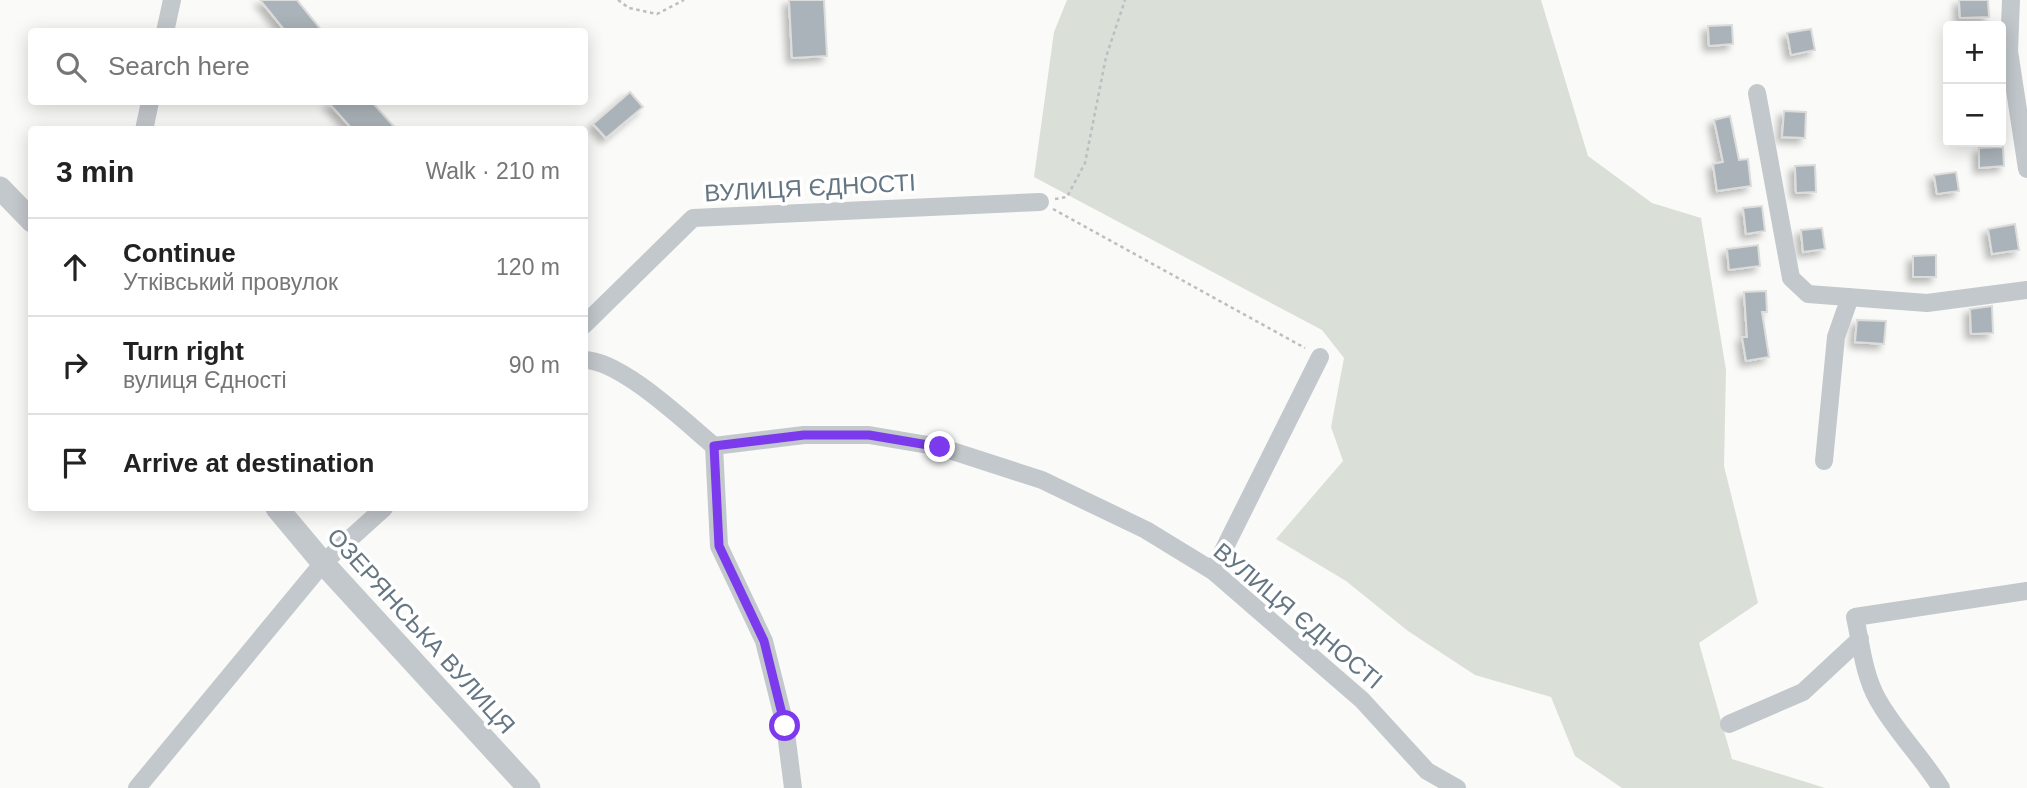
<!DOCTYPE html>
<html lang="en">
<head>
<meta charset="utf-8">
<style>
	:root { --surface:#fff; --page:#f2f2f2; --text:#222; --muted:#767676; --line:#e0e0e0 }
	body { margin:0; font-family:Helvetica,sans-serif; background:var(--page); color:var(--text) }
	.controls { position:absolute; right:21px; top:21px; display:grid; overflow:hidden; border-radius:7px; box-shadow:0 4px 18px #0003 }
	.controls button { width:63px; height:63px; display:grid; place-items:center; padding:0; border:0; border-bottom:2px solid var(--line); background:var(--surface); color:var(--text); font:35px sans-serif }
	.stop { position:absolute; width:21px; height:21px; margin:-16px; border:5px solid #7c3aed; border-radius:50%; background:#fff }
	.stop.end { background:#7c3aed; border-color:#fff; box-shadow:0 2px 7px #0008 }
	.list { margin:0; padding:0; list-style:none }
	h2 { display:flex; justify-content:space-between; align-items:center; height:91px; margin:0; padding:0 28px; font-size:30px }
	h2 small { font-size:23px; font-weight:400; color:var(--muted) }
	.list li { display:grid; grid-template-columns:46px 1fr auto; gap:21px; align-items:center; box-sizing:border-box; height:98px; padding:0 28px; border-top:2px solid var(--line) }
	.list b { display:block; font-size:26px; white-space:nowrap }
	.list p { margin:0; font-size:23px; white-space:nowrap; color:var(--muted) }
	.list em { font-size:23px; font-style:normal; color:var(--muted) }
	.icon { flex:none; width:38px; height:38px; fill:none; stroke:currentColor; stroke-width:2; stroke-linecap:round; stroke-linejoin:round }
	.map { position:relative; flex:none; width:2027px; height:788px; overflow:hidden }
	.search { position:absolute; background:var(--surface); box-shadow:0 4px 18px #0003; left:28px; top:28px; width:560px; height:77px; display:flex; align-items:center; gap:18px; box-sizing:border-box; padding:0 24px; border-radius:7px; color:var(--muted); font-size:26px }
	.panel { position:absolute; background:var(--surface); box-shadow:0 4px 18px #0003; left:28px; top:126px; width:560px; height:385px; border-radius:7px }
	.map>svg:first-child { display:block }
</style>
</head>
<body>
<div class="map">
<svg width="2027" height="788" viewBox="0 0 2027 788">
	<defs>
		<filter id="shadow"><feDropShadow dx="-5" dy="5" stdDeviation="3.5" flood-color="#0004"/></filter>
	</defs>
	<rect width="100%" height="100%" fill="#fafaf8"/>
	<path fill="#dadfd7" d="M1067 0H1541L1588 156 1652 203 1701 218 1726 370 1724 466 1758 603 1699 643 1732 759 1825 788H1622L1575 756 1551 697 1475 675 1408 631 1346 581 1276 539 1343 461 1331 427 1344 358 1322 330 1034 177 1054 32Z"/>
	<path fill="#aab3b9" stroke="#dcdcda" stroke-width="2" filter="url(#shadow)" d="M260 0H297L323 32H286Z
		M789 0H824L827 56 792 58Z
		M1959 0H1988L1989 17 1960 18Z
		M1732 25 1733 44 1709 46 1708 26Z
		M1811 29 1815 50 1791 55 1787 33Z
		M630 92 643 107 606 138 593 124Z
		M328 102H372L397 130H353Z
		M1784 111 1806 112 1805 138 1782 137Z
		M1730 116 1739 160 1748 159 1751 186 1717 191 1713 164 1723 162 1714 120Z
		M2003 147 2004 166 1979 168V148Z
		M1815 165 1816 192 1796 193 1795 166Z
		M1956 172 1959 191 1937 194 1934 175Z
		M1762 206 1765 231 1746 234 1743 208Z
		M2015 224 2019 250 1992 254 1988 229Z
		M1822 228 1825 249 1803 252 1801 230Z
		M1758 245 1760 266 1729 270 1727 249Z
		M1936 255V277H1913V256Z
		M1766 291 1767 312H1762L1769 357 1746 361 1742 337H1747L1744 292Z
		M1992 306 1993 333 1971 334 1970 309Z
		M1857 320 1886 321 1884 344 1855 342Z"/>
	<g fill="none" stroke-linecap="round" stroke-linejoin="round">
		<path stroke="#bbbfc2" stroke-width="2.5" stroke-dasharray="3.5 3.5" stroke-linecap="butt" d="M618 0 629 8 657 14 684 0
			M1055 199 1067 197 1085 163 1106 57 1125 0
			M1053 209 1305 348"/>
		<path stroke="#c3c8cc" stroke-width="18" d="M2011 0 2009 51 2027 169
			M165 32 172 0
			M1757 93 1791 278 1808 294 1927 303 2027 290
			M144 130 150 102
			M584 325 693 218 1040 202
			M584 360C621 360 685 422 714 446L804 435H869L940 447 1042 480 1146 530 1213 571 1362 700 1427 771 1457 788
			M714 446 719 546 764 641 785 725 793 788
			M1824 461 1836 337 1850 297
			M1213 571 1320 357
			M1729 724 1803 692 1860 639
			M137 788 323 563 384 508
			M1941 788C1922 757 1896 732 1878 700 1864 676 1861 644 1855 617L2027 591"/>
		<path stroke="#c3c8cc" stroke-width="23" d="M0 188 32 221
			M277 508 323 563 529 788"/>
	</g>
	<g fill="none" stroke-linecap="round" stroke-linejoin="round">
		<path stroke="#7c3aed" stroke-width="9" d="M785 726 764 641 719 546 714 446 804 435H869L940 447"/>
	</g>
	<g text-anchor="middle" stroke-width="7" stroke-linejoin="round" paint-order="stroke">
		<g font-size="24" fill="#657683" stroke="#fff">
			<text transform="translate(810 188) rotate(-3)" y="8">ВУЛИЦЯ ЄДНОСТІ</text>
			<text transform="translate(1298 616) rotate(40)" y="8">ВУЛИЦЯ ЄДНОСТІ</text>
			<text transform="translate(421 631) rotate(48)" y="8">ОЗЕРЯНСЬКА ВУЛИЦЯ</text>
		</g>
	</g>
</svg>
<div class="controls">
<button>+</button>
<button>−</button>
</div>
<div class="stop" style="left:785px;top:726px"></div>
<div class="stop end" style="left:940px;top:447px"></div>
<div class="search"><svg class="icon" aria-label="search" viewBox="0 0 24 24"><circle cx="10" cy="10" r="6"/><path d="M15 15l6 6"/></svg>Search here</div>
<section class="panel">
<h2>3 min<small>Walk · 210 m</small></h2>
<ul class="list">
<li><svg class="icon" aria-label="ahead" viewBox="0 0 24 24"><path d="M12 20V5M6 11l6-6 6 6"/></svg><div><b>Continue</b><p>Утківський провулок</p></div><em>120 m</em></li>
<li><svg class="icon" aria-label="right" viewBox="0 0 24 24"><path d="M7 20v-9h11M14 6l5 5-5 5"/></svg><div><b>Turn right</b><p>вулиця Єдності</p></div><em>90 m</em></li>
<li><svg class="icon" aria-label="arrive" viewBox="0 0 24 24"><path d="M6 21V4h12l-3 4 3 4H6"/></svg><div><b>Arrive at destination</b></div></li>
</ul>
</section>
</div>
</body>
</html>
